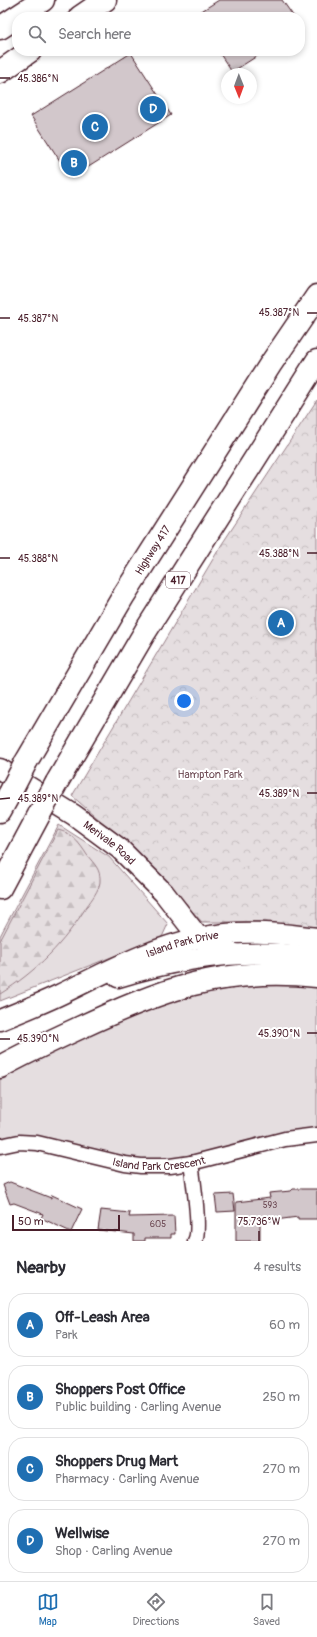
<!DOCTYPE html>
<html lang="en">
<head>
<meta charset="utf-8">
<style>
	:root { --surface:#fff; --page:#f2f2f3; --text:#2b2b33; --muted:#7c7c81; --line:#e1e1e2; --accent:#1f6fb2 }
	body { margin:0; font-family:Pangolin,sans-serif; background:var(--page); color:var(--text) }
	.compass { position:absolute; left:221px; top:68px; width:36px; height:36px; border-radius:50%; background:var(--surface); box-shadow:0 2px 6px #0003; rotate:179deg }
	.scale { position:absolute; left:12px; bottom:10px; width:108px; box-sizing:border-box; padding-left:4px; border:2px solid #4a1f2b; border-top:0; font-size:11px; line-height:14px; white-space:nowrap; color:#4a1f2b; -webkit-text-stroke:3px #fff; paint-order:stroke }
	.you { position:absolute; left:184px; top:701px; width:14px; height:14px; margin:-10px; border:3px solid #fff; border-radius:50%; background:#1a73e8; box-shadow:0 0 0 6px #1a73e833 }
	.badge { display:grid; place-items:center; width:26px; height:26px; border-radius:50%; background:var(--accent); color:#fff; font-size:13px; font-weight:700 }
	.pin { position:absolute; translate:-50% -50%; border:2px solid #fff; box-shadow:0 1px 4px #0006 }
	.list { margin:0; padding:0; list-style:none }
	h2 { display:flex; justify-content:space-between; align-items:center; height:52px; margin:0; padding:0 16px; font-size:17px }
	h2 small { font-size:13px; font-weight:400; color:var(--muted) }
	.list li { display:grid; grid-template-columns:26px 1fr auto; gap:12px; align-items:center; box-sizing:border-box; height:64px; margin:0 8px 8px; padding:0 8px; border:1px solid var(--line); border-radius:16px }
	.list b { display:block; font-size:15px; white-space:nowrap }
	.list p { margin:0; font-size:13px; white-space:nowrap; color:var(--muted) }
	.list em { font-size:13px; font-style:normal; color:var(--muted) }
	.icon { flex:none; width:22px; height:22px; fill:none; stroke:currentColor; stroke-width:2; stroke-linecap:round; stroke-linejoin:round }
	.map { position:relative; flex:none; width:317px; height:1241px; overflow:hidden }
	.search { position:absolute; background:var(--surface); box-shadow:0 2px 6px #0003; left:12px; right:12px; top:12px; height:44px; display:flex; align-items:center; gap:10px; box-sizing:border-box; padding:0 14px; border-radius:16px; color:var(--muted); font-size:15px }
	.sheet { height:340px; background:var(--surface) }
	nav { display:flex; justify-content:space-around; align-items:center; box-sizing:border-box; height:56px; border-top:1px solid var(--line); background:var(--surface); font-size:11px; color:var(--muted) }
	nav a { display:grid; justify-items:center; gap:2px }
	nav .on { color:var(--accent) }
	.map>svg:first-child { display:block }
</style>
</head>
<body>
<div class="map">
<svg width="317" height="1241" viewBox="0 0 317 1241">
	<defs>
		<pattern id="forest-firs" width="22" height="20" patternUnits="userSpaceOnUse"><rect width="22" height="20" fill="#e5dee0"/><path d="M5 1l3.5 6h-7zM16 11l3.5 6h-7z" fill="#c6bec0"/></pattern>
		<pattern id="park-crowns" width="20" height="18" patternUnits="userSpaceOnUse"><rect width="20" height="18" fill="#e5dee0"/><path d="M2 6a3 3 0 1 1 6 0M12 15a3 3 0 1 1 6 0" fill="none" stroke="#c6bec0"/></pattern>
	</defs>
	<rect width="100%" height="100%" fill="#fff"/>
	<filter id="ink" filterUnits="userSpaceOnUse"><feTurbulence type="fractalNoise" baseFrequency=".025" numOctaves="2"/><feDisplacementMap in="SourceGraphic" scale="8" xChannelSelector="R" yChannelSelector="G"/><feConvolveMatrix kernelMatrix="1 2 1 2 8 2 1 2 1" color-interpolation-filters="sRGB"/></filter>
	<g filter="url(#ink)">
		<path fill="#e5dee0" stroke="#987e86" d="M59 825 109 857 168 924 162 937 0 1001V936Z
			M317 982V1140L303 1142 190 1168 27 1147 0 1151V1076L106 1020 202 986Z"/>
		<path fill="url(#forest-firs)" stroke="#987e86" d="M58 830C72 833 80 844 87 855 94 864 101 869 100 882 99 890 92 899 87 906 64 943 37 971 0 994V941Z"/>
		<path fill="url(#park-crowns)" stroke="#987e86" d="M317 400V928L260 922H202L125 839 101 821 72 796 222 544Z"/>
		<path fill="#d2c7cb" stroke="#4a1f2b" d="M219 0H282L294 17H192Z
			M218 51H265L232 72Z
			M131 53 171 115 71 178 31 116Z
			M10 1182 51 1198 52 1195 82 1209 71 1232 41 1218 43 1214 14 1203 10 1204 3 1185Z
			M293 1189H317V1219H298V1217L260 1222V1241H236V1202L270 1198 269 1193 291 1191Z
			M233 1194 235 1211 217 1212 215 1195Z
			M101 1210 130 1213 129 1217 174 1216 175 1234H171V1238H145V1241H134V1234L98 1230Z"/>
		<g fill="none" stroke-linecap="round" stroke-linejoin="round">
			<g stroke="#4a1f2b" stroke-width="17">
				<g id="street">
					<path id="s1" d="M0 1146 19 1142 37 1143 125 1164 141 1166H170L191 1163 285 1139 317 1135"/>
					<path d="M191 1163C193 1177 201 1231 195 1241"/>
				</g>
			</g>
			<g stroke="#4a1f2b" stroke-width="23">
				<g id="secondary">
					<path id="s2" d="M0 769 74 815 120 849 164 893 199 938 214 947 235 954"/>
					<path d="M118 977C182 957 250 948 317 957"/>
					<path id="s3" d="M0 1020C20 1012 40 1004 59 995 105 973 149 948 199 938 238 929 278 933 317 938"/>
				</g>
			</g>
			<g stroke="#4a1f2b" stroke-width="25">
				<path id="primary" d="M80 17 105 0
					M0 28 43 0
					M0 72 30 51"/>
			</g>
			<g stroke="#4a1f2b" stroke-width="25">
				<g id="highway">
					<path id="s4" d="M26 762 124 595 270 365 317 296"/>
					<path d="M57 782 145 632 317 361"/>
					<path d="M0 811 10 793"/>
					<path d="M0 888 40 813"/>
					<path d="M0 1067C25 1053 51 1041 77 1029 160 990 223 966 317 976"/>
				</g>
			</g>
			<use href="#street" stroke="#fff" stroke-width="14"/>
			<use href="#secondary" stroke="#fff" stroke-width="20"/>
			<use href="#primary" stroke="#fff" stroke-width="22"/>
			<use href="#highway" stroke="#fff" stroke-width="22"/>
			<g stroke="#4a1f2b" stroke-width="25" stroke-linecap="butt">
				<path id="highway-bridge" d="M10 793 26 762
					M40 813 57 782"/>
			</g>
			<use href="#highway-bridge" stroke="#fff" stroke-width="22"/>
		</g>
	</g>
	<path fill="none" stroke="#4a1f2b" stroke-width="1.5" d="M0 78H10M307 313H317M0 318H10M307 553H317M0 558H10M307 793H317M0 799 10 798M307 1033H317M0 1039H10M259 1231V1241"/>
	<g text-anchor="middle" stroke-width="4" stroke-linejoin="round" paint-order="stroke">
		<g font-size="9" fill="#6c4953">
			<text x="270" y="1208">593</text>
			<text x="158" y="1227">605</text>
		</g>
		<rect fill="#fff" stroke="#80626b" stroke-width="1" x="166" y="572" width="24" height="16" rx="3"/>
		<g font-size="10" font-weight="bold" fill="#4a1f2b">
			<text x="178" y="584">417</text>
		</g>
		<g font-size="11" fill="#4a1f2b" stroke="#fff">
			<text dy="4" stroke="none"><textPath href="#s4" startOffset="247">Highway 417</textPath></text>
			<text dy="4" stroke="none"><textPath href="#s2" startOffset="132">Merivale Road</textPath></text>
			<text dy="4" stroke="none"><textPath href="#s3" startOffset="198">Island Park Drive</textPath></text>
			<text dy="4" stroke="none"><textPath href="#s1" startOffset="162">Island Park Crescent</textPath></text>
		</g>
		<g font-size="11" fill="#714f58" stroke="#fff">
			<text x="210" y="778">Hampton Park</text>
		</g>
	</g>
	<g font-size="10" text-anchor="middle" fill="#4a1f2b" stroke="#fff" stroke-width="4" stroke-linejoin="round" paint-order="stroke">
		<text x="38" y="82">45.386°N</text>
		<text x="279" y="316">45.387°N</text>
		<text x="38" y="322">45.387°N</text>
		<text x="279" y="557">45.388°N</text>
		<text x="38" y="562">45.388°N</text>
		<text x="279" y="797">45.389°N</text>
		<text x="38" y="802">45.389°N</text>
		<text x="279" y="1037">45.390°N</text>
		<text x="38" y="1042">45.390°N</text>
		<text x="259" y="1225">75.736°W</text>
	</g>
</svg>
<svg class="compass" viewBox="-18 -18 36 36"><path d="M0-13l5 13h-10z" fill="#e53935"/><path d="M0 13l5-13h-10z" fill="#7c7c81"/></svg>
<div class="scale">50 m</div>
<div class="you"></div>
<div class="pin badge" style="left:281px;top:623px">A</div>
<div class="pin badge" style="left:74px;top:163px">B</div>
<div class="pin badge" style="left:95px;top:127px">C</div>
<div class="pin badge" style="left:153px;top:109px">D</div>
<div class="search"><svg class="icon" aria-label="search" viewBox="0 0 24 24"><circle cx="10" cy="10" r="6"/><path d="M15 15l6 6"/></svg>Search here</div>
</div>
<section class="sheet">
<h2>Nearby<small>4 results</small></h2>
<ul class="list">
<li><span class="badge">A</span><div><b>Off-Leash Area</b><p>Park</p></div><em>60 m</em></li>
<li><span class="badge">B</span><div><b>Shoppers Post Office</b><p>Public building · Carling Avenue</p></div><em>250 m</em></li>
<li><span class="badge">C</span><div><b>Shoppers Drug Mart</b><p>Pharmacy · Carling Avenue</p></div><em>270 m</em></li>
<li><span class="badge">D</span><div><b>Wellwise</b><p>Shop · Carling Avenue</p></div><em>270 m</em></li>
</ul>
</section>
<nav>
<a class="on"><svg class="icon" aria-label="map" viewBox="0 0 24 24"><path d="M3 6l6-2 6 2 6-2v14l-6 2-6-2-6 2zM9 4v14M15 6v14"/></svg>Map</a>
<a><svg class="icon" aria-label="directions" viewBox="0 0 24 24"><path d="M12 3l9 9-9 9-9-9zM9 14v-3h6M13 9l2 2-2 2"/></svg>Directions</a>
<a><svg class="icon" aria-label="saved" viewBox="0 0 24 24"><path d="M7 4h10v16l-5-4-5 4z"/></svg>Saved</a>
</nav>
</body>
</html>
